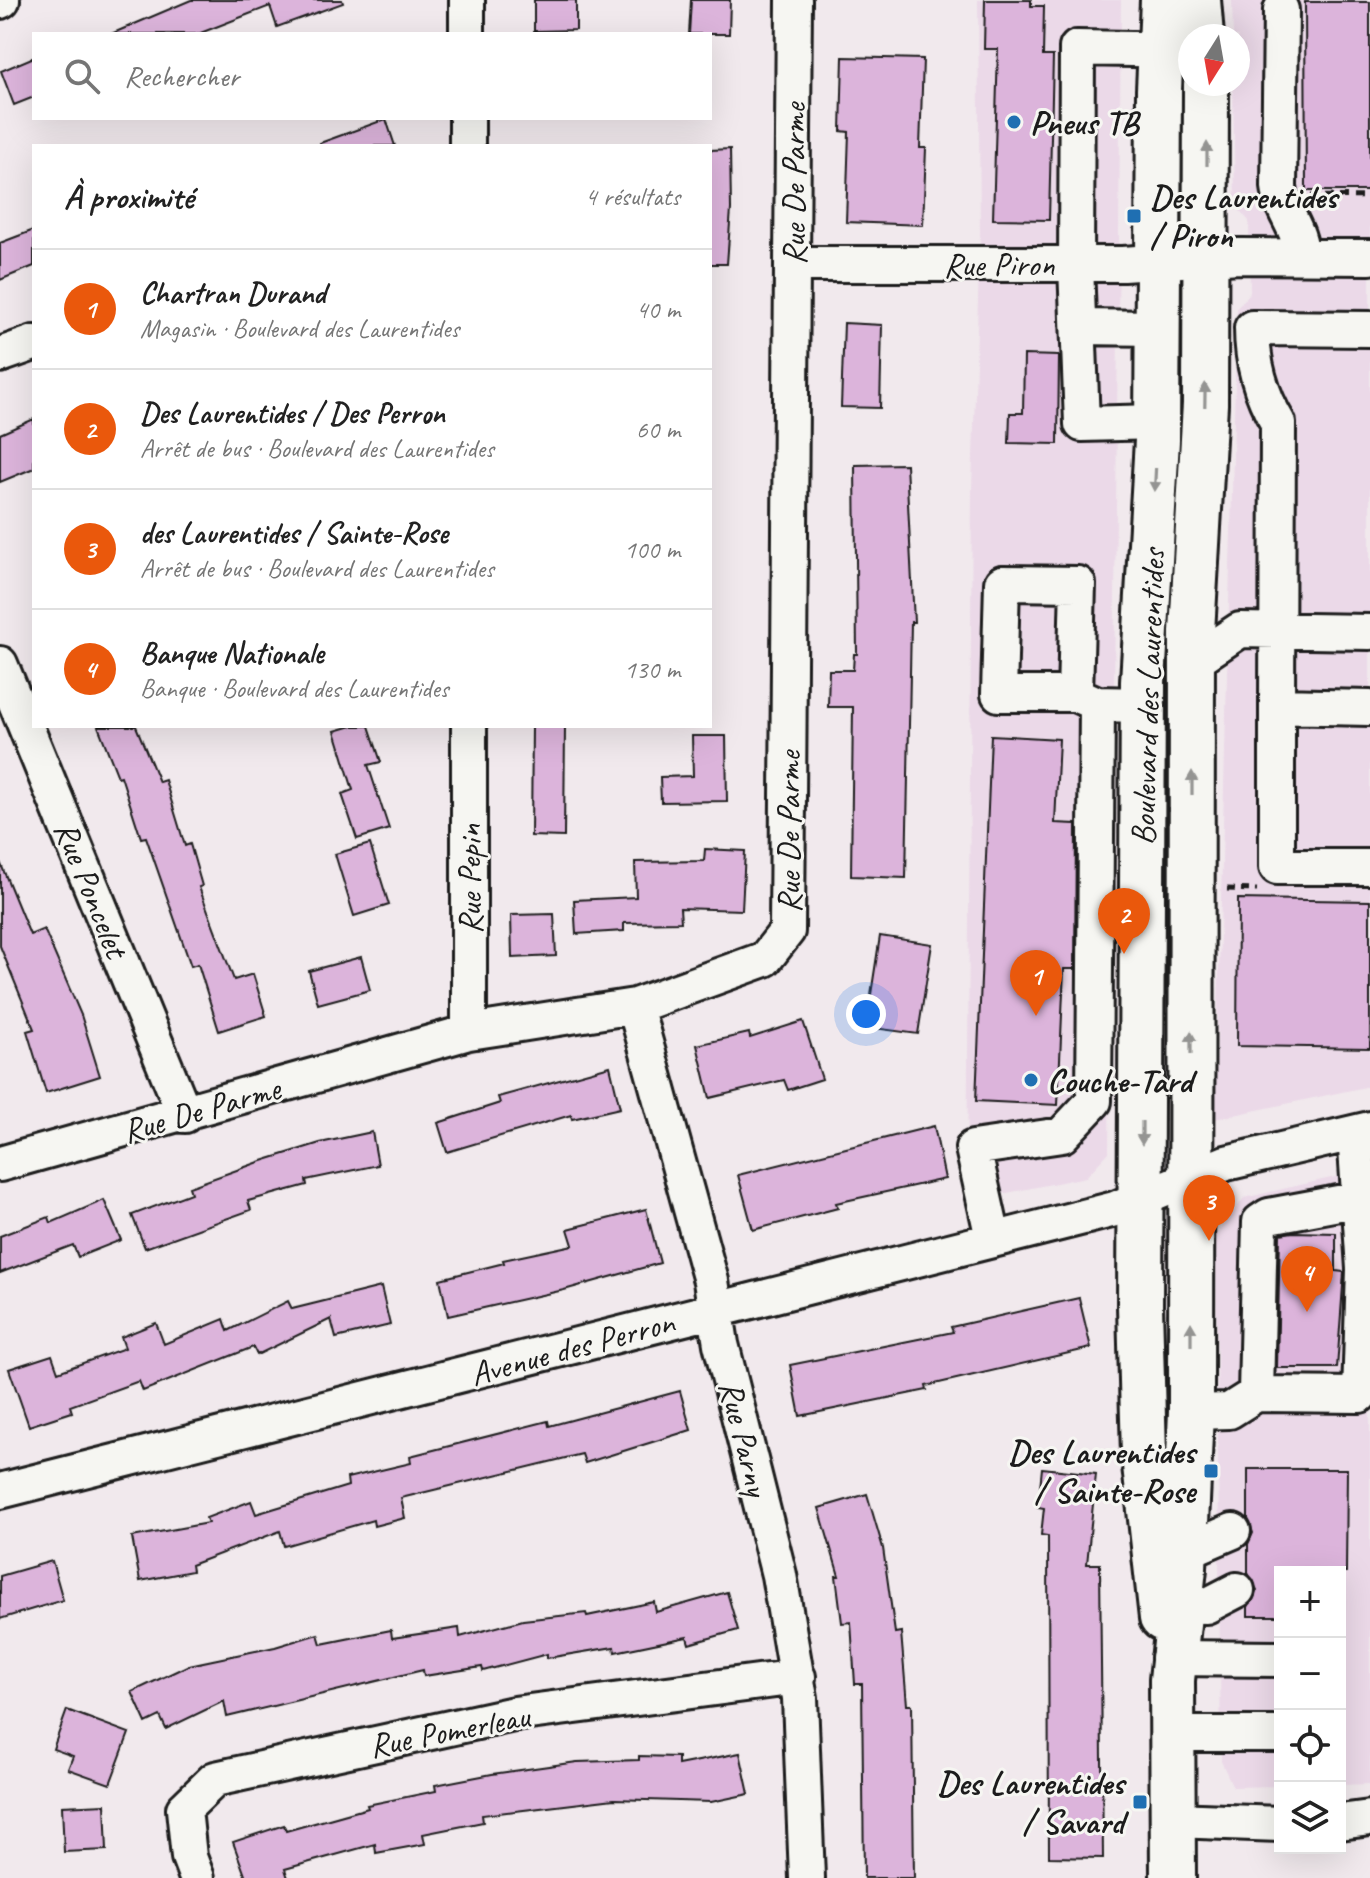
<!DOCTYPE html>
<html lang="fr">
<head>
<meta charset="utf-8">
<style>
	:root { --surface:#fff; --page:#f6f6f6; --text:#222; --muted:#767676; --line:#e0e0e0; --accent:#ea580c }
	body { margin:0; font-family:Caveat,sans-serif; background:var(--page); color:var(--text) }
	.controls { position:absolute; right:24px; bottom:24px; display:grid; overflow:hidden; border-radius:0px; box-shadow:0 8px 32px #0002 }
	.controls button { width:72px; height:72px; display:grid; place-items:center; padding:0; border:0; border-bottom:2px solid var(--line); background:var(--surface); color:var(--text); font:40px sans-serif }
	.compass { position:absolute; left:1178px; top:24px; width:72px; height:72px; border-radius:50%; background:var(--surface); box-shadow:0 8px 32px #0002; rotate:191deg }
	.you { position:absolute; left:866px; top:1014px; width:28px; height:28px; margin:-20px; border:6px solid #fff; border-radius:50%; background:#1a73e8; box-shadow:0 0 0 12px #1a73e833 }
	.badge { display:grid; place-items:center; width:52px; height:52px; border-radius:50%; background:var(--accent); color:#fff; font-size:26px; font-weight:700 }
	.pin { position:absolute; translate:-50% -66px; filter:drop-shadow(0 2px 4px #0008) }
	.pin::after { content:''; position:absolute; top:42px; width:28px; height:24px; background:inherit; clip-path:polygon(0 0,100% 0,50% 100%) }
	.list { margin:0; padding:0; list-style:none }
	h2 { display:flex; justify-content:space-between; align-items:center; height:104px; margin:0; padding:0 32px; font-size:34px }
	h2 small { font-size:26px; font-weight:400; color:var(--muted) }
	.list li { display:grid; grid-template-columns:52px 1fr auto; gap:24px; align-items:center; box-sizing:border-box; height:120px; padding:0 32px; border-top:2px solid var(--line) }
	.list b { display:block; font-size:30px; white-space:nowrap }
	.list p { margin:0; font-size:26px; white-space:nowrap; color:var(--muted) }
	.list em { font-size:26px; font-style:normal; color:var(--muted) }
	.icon { flex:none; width:44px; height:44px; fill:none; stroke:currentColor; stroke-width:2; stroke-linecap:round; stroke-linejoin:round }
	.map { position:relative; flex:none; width:1370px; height:1878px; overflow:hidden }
	.search { position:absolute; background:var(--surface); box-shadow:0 8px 32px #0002; left:32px; top:32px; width:680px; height:88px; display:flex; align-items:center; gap:20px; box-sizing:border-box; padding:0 28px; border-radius:0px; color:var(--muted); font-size:30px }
	.panel { position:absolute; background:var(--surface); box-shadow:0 8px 32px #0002; left:32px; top:144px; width:680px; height:584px; border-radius:0px }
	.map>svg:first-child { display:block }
</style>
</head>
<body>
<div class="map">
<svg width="1370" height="1878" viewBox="0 0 1370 1878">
	<rect width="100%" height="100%" fill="#f1e9ed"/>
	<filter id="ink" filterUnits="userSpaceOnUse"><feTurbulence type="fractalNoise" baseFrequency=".0125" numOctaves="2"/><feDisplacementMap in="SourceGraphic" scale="16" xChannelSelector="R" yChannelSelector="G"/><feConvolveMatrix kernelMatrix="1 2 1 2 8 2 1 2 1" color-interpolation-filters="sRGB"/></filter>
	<g filter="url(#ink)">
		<path fill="#ebd9e8" d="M978 0H1121L1119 236 1109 1152 1086 1177 967 1201 972 488 980 236Z
			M1232 0H1370V1086L1215 1119 1237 308 1250 293 1249 221 1235 205 1233 84H1238V36H1233Z
			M1370 1169V1784L1340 1785V1572H1280V1786L1233 1787 1221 1761 1216 1235 1244 1198Z"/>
		<path fill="#dcb4db" stroke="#1c1c1c" stroke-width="2" d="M191 0H342L343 3 277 27 270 6 198 34H111Z
			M534 0H576V30L534 31Z
			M691 0H730L729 34H689Z
			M985 0H1031V6H1044L1043 56H1053L1049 220 993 219 998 49H984Z
			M1305 2H1370V191H1306Z
			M34 57V97L14 105 1 71Z
			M843 57 923 59 920 148H926L923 225 846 222 849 132 841 131Z
			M386 119 395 146H320V143Z
			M730 149 731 209 727 264H710V150Z
			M34 230V266L0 280V243Z
			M844 323 882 325 880 408 841 407Z
			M1024 355 1059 356 1058 444 1009 443 1010 413H1023Z
			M34 419V468L0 482V434Z
			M906 464 914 622H911L906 878 851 876 853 707H828L829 670H853L854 654H857L855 465Z
			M98 726H136L159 782 165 780 185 846 190 844 202 886 199 887 234 980 253 974 266 1016 219 1031 198 964 191 966 146 837 141 838 121 776 118 777Z
			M352 726H369L381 762 368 765 389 829 357 839 342 794 353 790 335 731Z
			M532 726H565L564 837 531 836Z
			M991 735 1059 739 1055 823 1076 824 1075 969H1064L1058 1105 976 1101Z
			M692 736H726L727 801 661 802 660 777 693 776Z
			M370 844 389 905 354 916 335 854Z
			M705 849 745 851 742 910 680 908 681 922 624 923V931L576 934 574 900 636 897 635 862 704 861Z
			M0 862 30 935 44 929 81 1015 100 1076 46 1093 27 1031 34 1029 0 946Z
			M1238 899 1370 901V1048L1237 1046Z
			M554 914 556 956 512 958 511 915Z
			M880 936 932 944 918 1034 866 1027Z
			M361 957 370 990 318 1004 309 971Z
			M803 1021 822 1079 788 1090 784 1080 710 1098 697 1045 749 1033 750 1038Z
			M610 1066 620 1108 572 1119 571 1115 447 1152 438 1123 500 1103 498 1097Z
			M934 1126 945 1179 836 1203 838 1208 753 1230 738 1175Z
			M372 1132 378 1165 306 1180 307 1185 248 1201 251 1210 145 1248 132 1215 191 1193 189 1187 262 1161 320 1143Z
			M104 1200 121 1240 78 1257 73 1245 0 1273V1236L49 1217 51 1223Z
			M646 1209 660 1263 564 1290 448 1316 440 1279 504 1263 503 1260 573 1245 568 1229Z
			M1293 1232 1336 1233V1271L1344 1272 1337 1368H1277L1280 1234Z
			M381 1287 390 1325 336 1338 331 1319 257 1355 253 1347 143 1391 139 1381 70 1406 72 1412 29 1426 9 1369 52 1355 58 1372 125 1348 121 1337 156 1323 164 1344 224 1319 228 1331 288 1301 292 1309Z
			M1079 1298 1091 1348 926 1386 927 1390 800 1416 790 1365 953 1332 951 1327Z
			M680 1391 691 1430 585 1463 582 1454 401 1498 405 1518 374 1526 373 1520 284 1546 280 1531 191 1565 192 1571 140 1581 132 1537 208 1523 206 1518 251 1501 256 1514 348 1486 347 1478 411 1463 410 1456 548 1421 549 1426Z
			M1042 1468 1096 1474 1087 1564H1100L1103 1858 1049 1857 1048 1536 1041 1535 1044 1508 1038 1507Z
			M1248 1469H1347L1346 1572H1280V1616H1248V1607L1257 1590 1248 1573V1544L1253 1533 1248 1519Z
			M867 1494 883 1548 895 1633 901 1632 907 1705H912L914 1878H864L862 1684H855L851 1622 842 1623 836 1576H839L819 1508Z
			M52 1561 63 1600 0 1619V1576Z
			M727 1592 738 1630 689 1644 687 1637 615 1652 614 1647 547 1658V1654L483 1671 482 1667 424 1676 423 1670 227 1717 224 1701 166 1729 160 1716 146 1723 132 1692 189 1665 275 1647 318 1634 321 1644 391 1630 392 1638 459 1628 460 1637 523 1620 586 1613 587 1616 654 1602 656 1612Z
			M67 1710 129 1733 110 1784 68 1769 73 1756 53 1749Z
			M740 1753 749 1794 711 1802 614 1799 482 1815 483 1822 423 1834 425 1844 376 1853 375 1844 285 1869 288 1878H246L233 1842 284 1825 286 1831 368 1808 367 1805 436 1791 435 1785 492 1774 577 1762 639 1760V1756L678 1757V1765Z
			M105 1804 107 1850 64 1852 62 1806Z"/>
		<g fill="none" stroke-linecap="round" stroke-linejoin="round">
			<g stroke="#1c1c1c" stroke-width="40">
				<path id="minor" d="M467 0V34
					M0 1 2 0
					M1281 10 1279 187C1281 213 1301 228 1301 256
					M467 118V146
					M792 264H1123L1239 256 1370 257
					M1079 327 1158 328
					M1370 329 1252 328C1252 363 1260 393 1278 423L1277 706 1370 708
					M0 355 34 343
					M1157 422 1082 424 1076 265 1077 48 1186 50
					M1192 662 1240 630 1370 632
					M0 664 185 1115
					M1075 694H999L1002 583 1078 584 1075 694 1097 704
					M1277 706V867H1370
					M469 726V1032
					M635 1006 711 1281 721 1344 779 1575 800 1698 807 1878
					M0 1164 469 1032 635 1006 765 959 787 931 794 0
					M993 1238 973 1148 1062 1135 1094 1101 1097 704 1143 705
					M1256 1394 1260 1222 1269 1216 1360 1199
					M1191 1412 1229 1411 1256 1394 1360 1395 1364 1269 1355 1133
					M0 1491 1115 1209 1226 1163 1370 1129
					M1163 1552H1184L1233 1531
					M1161 1605 1206 1606 1237 1590
					M1169 1658 1280 1659
					M1172 1734H1280
					M1173 1820 1280 1824
					M1340 1822 1370 1818
					M197 1878 189 1857 184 1809 215 1779 514 1714 798 1677"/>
			</g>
			<g stroke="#1c1c1c" stroke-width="50">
				<path id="major" d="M1198 0 1201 36
					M1162 1618 1144 1456 1140 1306 1143 682 1157 440 1159 90 1163 0
					M1173 1878 1172 1680 1184 1568 1191 1412 1192 632 1205 404 1206 84"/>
			</g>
			<path stroke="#1c1c1c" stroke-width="5" stroke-dasharray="8 6" stroke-linecap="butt" d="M1311 196 1370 197
				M1227 889 1257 890"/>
			<use href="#minor" stroke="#f6f6f2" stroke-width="34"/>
			<use href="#major" stroke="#f6f6f2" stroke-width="44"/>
		</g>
		<defs><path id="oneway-solid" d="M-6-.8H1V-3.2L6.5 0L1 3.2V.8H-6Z" transform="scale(2)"/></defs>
		<g fill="#949492">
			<use href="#oneway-solid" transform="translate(1207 154) rotate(-90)"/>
			<use href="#oneway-solid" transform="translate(1205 395) rotate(-89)"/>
			<use href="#oneway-solid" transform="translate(1155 480) rotate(93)"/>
			<use href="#oneway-solid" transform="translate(1192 783) rotate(-90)"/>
			<use href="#oneway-solid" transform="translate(1191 1043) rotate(-90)"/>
			<use href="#oneway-solid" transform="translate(1142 1133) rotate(90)"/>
			<use href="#oneway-solid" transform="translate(1191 1334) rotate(-90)"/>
		</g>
	</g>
	<g fill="#1f6fb2" stroke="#f6f6f2" stroke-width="3">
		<circle cx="1014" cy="122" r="8"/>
		<rect x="1126" y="208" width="16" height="16" rx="4"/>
		<circle cx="1031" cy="1080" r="8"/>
		<rect x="1203" y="1463" width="16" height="16" rx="4"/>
		<rect x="1132" y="1794" width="16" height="16" rx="4"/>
	</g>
	<g text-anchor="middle" stroke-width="6" stroke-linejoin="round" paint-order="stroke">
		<g font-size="34" font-weight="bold" fill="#1c1c1c" stroke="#f6f6f2" text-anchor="start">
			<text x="1030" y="134">Pneus TB</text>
			<text x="1150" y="208">Des Laurentides<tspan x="1150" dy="39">/ Piron</tspan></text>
			<text x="1047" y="1092">Couche-Tard</text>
			<text x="1195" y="1463" text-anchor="end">Des Laurentides<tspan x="1195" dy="39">/ Sainte-Rose</tspan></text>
			<text x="1124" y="1794" text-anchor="end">Des Laurentides<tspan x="1124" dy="39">/ Savard</tspan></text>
		</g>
		<g font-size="34" fill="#1c1c1c" stroke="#f6f6f2">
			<text transform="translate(793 184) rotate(-90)" y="12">Rue De Parme</text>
			<text x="999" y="276">Rue Piron</text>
			<text transform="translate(1147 697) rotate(-88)" y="12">Boulevard des Laurentides</text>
			<text transform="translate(788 832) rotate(-90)" y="12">Rue De Parme</text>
			<text transform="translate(469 879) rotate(-90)" y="12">Rue Pepin</text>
			<text transform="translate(92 889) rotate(68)" y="12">Rue Poncelet</text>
			<text transform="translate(201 1109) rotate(-16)" y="12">Rue De Parme</text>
			<text transform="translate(572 1347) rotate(-15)" y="12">Avenue des Perron</text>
			<text transform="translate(745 1438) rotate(76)" y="12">Rue Parny</text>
			<text transform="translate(449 1730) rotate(-11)" y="12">Rue Pomerleau</text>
		</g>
	</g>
</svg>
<div class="controls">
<button>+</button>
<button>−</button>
<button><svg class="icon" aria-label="locate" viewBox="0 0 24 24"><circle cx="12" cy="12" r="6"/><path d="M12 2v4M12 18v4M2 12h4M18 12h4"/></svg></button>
<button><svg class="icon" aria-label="layers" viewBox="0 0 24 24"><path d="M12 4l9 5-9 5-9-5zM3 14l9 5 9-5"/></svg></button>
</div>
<svg class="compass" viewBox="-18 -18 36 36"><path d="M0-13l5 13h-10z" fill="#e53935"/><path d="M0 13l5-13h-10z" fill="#767676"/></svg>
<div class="you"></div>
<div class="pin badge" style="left:1036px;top:1016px">1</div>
<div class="pin badge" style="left:1124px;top:954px">2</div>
<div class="pin badge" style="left:1209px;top:1241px">3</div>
<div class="pin badge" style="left:1307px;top:1312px">4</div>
<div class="search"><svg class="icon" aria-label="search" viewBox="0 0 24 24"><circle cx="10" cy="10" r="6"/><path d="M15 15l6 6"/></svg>Rechercher</div>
<section class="panel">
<h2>À proximité<small>4 résultats</small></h2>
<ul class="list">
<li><span class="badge">1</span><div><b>Chartran Durand</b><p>Magasin · Boulevard des Laurentides</p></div><em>40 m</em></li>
<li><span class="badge">2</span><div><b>Des Laurentides / Des Perron</b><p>Arrêt de bus · Boulevard des Laurentides</p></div><em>60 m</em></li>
<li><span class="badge">3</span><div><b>des Laurentides / Sainte-Rose</b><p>Arrêt de bus · Boulevard des Laurentides</p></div><em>100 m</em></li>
<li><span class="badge">4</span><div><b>Banque Nationale</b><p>Banque · Boulevard des Laurentides</p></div><em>130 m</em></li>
</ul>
</section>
</div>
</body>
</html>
